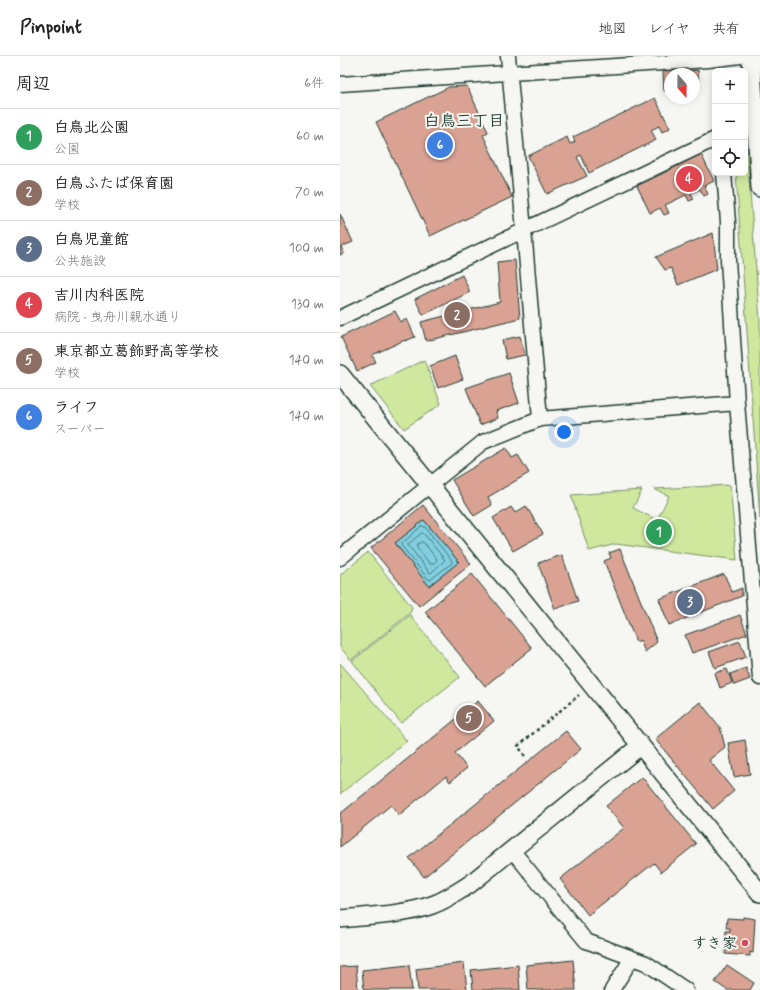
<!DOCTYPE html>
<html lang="ja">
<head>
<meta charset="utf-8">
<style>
	:root { --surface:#fff; --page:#f2f2f2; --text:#222; --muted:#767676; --line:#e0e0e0; --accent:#ea580c }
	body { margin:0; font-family:Mynerve,"Klee One",sans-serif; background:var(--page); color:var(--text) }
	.controls { position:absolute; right:12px; top:12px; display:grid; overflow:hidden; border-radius:6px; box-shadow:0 2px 10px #0003 }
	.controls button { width:36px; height:36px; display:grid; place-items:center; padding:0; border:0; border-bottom:1px solid var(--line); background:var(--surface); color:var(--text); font:20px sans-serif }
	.compass { position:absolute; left:324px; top:12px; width:36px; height:36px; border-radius:50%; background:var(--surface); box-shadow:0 2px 10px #0003; rotate:160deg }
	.you { position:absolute; left:224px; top:376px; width:14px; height:14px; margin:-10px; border:3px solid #fff; border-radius:50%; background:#1a73e8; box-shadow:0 0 0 6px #1a73e833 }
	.badge { display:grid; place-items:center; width:26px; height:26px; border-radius:50%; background:var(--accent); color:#fff; font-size:13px; font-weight:700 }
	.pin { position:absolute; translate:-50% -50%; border:2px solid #fff; box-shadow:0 1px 4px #0006 }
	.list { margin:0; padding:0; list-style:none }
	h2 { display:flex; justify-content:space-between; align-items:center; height:52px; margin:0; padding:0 16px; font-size:17px }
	h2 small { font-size:13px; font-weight:400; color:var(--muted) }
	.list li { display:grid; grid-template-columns:26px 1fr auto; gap:12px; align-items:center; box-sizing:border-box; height:56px; padding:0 16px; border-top:1px solid var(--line) }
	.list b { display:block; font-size:15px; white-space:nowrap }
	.list p { margin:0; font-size:13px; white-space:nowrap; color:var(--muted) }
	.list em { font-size:13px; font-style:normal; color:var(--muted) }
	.icon { flex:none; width:22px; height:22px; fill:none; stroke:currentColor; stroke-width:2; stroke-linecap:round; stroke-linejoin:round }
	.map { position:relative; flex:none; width:420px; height:934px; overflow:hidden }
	header { display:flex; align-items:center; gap:24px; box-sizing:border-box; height:56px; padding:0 20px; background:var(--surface); border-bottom:1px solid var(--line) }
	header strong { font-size:19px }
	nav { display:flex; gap:22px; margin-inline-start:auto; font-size:14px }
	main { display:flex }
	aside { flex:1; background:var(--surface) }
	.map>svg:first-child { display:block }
</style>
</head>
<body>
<header>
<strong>Pinpoint</strong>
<nav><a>地図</a><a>レイヤ</a><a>共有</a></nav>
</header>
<main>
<aside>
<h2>周辺<small>6件</small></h2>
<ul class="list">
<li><span class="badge" style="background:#2e9e5b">1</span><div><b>白鳥北公園</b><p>公園</p></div><em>60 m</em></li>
<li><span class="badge" style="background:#8d6e63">2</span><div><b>白鳥ふたば保育園</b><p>学校</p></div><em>70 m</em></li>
<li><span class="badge" style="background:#5c6f8a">3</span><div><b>白鳥児童館</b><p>公共施設</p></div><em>100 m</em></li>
<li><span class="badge" style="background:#e0444e">4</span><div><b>吉川内科医院</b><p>病院 · 曳舟川親水通り</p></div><em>130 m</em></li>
<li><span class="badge" style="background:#8d6e63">5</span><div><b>東京都立葛飾野高等学校</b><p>学校</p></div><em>140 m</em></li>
<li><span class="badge" style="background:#3f7fe0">6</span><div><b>ライフ</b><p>スーパー</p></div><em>140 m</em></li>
</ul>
</aside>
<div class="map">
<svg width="420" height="934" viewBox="0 0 420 934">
	<rect width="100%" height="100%" fill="#f6f6f2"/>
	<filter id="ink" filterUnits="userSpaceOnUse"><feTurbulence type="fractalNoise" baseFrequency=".025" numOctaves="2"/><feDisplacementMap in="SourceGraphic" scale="8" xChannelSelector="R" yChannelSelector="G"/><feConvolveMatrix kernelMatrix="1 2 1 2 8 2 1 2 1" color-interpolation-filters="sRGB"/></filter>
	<g filter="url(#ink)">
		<path fill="#cfe89e" stroke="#779269" d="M405 72 420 265V463L396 117H405Z
			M84 304 101 348 64 373 30 330Z
			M390 429 397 504 276 488 249 495 231 439 302 434 293 452 317 464 329 440 314 433Z
			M28 496 72 551 70 557 11 604 0 591V519Z
			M70 559 120 621 61 667 12 605Z
			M0 607 67 685 0 738Z"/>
		<path fill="#82cee1" stroke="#5a949c" d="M84 464 119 506 89 530 55 487Z"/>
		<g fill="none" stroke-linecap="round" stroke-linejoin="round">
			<path stroke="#477779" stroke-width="1" d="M82 470 85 471 112 505V507L90 524 88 523 61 489Z
				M82 477 84 478 105 504 91 517 89 516 68 489Z
				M81 486H83L97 503 96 505 93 508H90L77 491V489Z"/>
		</g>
		<path fill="#daa293" stroke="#1f3d34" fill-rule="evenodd" d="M348 12V15L358 14 359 32H354V18H330V34L324 35 323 14Z
			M127 30 148 76 143 79 172 141 90 180 36 66 109 31Z
			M315 42 330 72 322 76 319 70 311 74 316 84 249 117 241 99 237 101 247 120 207 138 188 100 227 81 230 88 235 86 233 81Z
			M361 98 374 125 364 130 368 138 364 140 360 133 351 137 354 143 349 145 346 139 325 149 329 157 324 159 320 152 310 157 297 130Z
			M0 158 13 186 1 191 4 197 0 199Z
			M373 177 377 213 338 229 331 212 325 214 316 201Z
			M175 204 180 262 86 285 81 266 160 246 157 206Z
			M122 219 130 236 83 259 75 243Z
			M55 255 61 266 67 263 75 281 65 285V284L32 299 36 306 17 315 1 281Z
			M180 280 185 299 166 303 162 284Z
			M115 300 123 323 98 332 90 310Z
			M169 317 179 347 156 355 158 362 140 369 126 332Z
			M166 392 172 402 178 399 189 417 148 441 152 449 134 460 112 424Z
			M83 449 131 508 79 550 31 492ZM84 464 119 506 89 530 55 487Z
			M186 450 203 478 173 495 153 462 171 451 175 457Z
			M280 493 317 586 305 596 300 584 296 586 264 505 271 502 269 497Z
			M222 499 238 545 215 553 198 507Z
			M132 518 192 592 145 630 85 556Z
			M384 518 392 536 402 532V540L329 569 319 543Z
			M400 559 407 578 352 597 345 579Z
			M400 585 406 601 375 612 369 596Z
			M406 612 410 623 394 629 390 618Z
			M387 613 392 627 380 632 375 617Z
			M138 645 154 665 115 697 127 712 110 726 106 720 59 759 51 749 0 791V758Z
			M360 646 380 671 385 691 369 704 394 735 373 753 315 683Z
			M226 675 241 693 84 821 69 802Z
			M405 684 410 718 394 721 388 687Z
			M302 721 356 788 321 816 314 807 248 859 220 823 284 772 266 750Z
			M403 861 415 863 413 897 410 896V900L385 898 386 890 384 889 386 875H390V872H386L387 862 403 863Z
			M233 904 236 934H188L186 909Z
			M124 907 127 934H78L76 913Z
			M69 909 72 934H24L22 914Z
			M178 909 180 934H133L131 914Z
			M387 909 414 927 410 934H387L375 926Z
			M16 910 18 934H0V911Z"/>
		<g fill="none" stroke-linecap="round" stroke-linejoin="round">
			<g stroke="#1f3d34" stroke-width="17">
				<path id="minor" d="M168 0 184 174 200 363
					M0 28 368 4 401 0
					M384 117 388 166V204L397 347 420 622
					M0 262 375 83
					M0 502 143 386 200 363 397 347
					M172 794 246 885 306 907 346 934
					M272 934 292 902"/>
			</g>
			<g stroke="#1f3d34" stroke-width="20">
				<path id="tertiary" d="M411 0 420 132
					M0 318 420 837
					M0 863C30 860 64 859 92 849 106 844 118 836 130 828L300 690"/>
			</g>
			<path stroke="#1f3d34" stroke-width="2.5" stroke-dasharray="3 3" stroke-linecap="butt" d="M185 700 178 690 239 639"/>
			<use href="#minor" stroke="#f6f6f2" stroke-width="14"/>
			<use href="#tertiary" stroke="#f6f6f2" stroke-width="17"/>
		</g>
	</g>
	<circle fill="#d1495b" stroke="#f6f6f2" stroke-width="1.5" cx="405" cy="887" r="4"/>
	<g text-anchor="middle" stroke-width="4" stroke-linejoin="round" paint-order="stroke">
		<g font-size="15" font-weight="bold" fill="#1f3d34" stroke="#f6f6f2" text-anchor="end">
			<text x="397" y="892">すき家</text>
		</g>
		<g font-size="16" font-weight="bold" fill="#1f3d34" stroke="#f6f6f2">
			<text x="124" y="70">白鳥三丁目</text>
		</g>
	</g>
</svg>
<div class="controls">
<button>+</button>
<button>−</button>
<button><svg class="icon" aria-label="locate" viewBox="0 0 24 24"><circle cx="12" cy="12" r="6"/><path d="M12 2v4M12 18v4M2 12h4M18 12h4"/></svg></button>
</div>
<svg class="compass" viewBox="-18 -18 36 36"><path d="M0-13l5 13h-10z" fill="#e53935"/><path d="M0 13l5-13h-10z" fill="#767676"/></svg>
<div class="you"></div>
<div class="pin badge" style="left:319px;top:476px;background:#2e9e5b">1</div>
<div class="pin badge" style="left:117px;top:259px;background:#8d6e63">2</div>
<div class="pin badge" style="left:350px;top:546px;background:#5c6f8a">3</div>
<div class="pin badge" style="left:349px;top:123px;background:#e0444e">4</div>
<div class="pin badge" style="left:129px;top:662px;background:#8d6e63">5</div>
<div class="pin badge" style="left:100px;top:89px;background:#3f7fe0">6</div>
</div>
</main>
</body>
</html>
